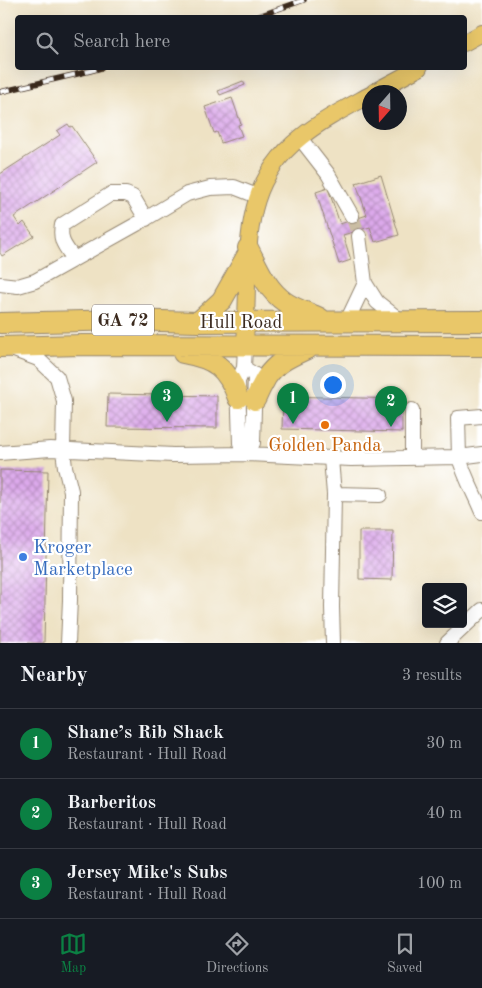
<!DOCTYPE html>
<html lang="en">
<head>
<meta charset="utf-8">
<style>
	:root { --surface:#171b24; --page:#242831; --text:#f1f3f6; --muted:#9ea1a6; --line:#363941; --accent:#0b8043 }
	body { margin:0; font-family:"Old Standard TT",serif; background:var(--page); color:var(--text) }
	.controls { position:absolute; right:15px; bottom:15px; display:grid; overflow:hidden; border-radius:5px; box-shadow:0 5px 20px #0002 }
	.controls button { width:45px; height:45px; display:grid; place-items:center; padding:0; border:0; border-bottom:1px solid var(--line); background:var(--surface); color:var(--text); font:25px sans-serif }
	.compass { position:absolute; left:362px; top:85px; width:45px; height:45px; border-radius:50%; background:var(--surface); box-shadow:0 5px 20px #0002; rotate:200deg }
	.you { position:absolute; left:332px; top:384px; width:18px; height:18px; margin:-12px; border:4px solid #fff; border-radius:50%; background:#1a73e8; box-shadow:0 0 0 8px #1a73e833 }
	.badge { display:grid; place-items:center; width:32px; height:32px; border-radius:50%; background:var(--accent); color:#fff; font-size:16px; font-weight:700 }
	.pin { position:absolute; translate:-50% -41px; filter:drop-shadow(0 1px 2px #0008) }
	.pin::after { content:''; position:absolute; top:26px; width:18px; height:15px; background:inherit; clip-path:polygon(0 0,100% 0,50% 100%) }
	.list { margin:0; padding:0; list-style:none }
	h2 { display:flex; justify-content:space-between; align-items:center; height:65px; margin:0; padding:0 20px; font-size:21px }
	h2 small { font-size:16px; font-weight:400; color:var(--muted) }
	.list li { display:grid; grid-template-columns:32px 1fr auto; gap:15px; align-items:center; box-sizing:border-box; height:70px; padding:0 20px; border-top:1px solid var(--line) }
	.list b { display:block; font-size:19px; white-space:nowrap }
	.list p { margin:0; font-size:16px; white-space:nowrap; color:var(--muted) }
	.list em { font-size:16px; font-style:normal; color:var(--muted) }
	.icon { flex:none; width:28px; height:28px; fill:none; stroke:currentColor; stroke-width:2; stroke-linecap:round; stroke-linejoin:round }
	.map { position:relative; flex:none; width:482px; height:643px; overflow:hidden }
	.search { position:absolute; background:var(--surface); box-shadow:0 5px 20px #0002; left:15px; right:15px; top:15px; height:55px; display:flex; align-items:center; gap:12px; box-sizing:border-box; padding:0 18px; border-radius:5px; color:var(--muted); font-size:19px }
	.sheet { height:275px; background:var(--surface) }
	nav { display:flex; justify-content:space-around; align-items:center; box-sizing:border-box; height:70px; border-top:1px solid var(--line); background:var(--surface); font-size:14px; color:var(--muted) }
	nav a { display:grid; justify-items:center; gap:2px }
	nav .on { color:var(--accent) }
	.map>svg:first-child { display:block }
</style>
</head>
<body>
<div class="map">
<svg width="482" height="643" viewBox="0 0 482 643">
	<defs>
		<pattern id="building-cross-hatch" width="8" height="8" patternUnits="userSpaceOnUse" patternTransform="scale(1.25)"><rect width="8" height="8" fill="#dca9eb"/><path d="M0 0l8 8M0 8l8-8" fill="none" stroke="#b48abe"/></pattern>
	</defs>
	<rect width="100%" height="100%" fill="#fff"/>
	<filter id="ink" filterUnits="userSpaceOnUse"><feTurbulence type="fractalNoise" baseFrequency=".02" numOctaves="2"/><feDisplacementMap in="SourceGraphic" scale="10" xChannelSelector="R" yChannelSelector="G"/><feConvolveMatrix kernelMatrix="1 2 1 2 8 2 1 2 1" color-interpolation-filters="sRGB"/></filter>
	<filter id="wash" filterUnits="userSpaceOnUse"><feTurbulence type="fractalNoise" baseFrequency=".0096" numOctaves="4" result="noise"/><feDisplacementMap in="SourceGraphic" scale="20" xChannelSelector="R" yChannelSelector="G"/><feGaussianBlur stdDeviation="1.12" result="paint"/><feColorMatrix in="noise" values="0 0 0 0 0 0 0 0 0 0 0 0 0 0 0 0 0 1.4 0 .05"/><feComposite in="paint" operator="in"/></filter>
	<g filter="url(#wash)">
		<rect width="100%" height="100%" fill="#eee2c4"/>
		<g id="blocks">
			<path fill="url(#building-cross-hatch)" d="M243 81 245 85 220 95 218 91Z
				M232 98 241 124 238 125 242 136 221 143 217 132 214 133 205 107Z
				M68 124 70 127 72 126 97 162 14 217 20 226 24 222 34 236 2 256 0 253V174L60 135 57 131Z
				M381 175 399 235 375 242 370 227 343 235 351 260 339 264 316 192 328 188 340 224 367 215 356 183Z
				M108 394 217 396V428L107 427Z
				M283 396 402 399V432L282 429Z
				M0 470 48 471 44 643H0Z
				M359 531H393L392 580 359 579Z"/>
		</g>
	</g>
	<g filter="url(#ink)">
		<use href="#blocks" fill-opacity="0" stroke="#948671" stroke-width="1"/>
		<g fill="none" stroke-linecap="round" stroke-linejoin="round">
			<path stroke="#cabda3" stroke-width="14" stroke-dasharray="14 7" stroke-linecap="butt" d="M352 216 359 236"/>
			<g stroke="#948671" stroke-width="16">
				<path id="minor" d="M300 138 328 174 352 216
					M359 236 365 283
					M74 259C65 246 59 241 62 225L111 194H126L133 197 146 219
					M0 284 18 286 35 281 137 224 187 194 210 188 234 187 257 196
					M347 321 365 283 377 302 401 321
					M245 346 244 368 238 381 240 443 247 454
					M14 350 38 359 57 377 64 401 63 450 65 467 71 491 70 600 68 643
					M244 368 255 375 253 443 247 454
					M412 410V457
					M482 416 458 418 459 457 482 454
					M0 453 50 449 173 455 247 454 351 459 459 457C464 476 474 493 482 512
					M331 459 334 494 332 607 333 643
					M334 494 380 495
					M447 643 482 610"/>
			</g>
			<g stroke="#948671" stroke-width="18">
				<path id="major" d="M464 43 482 33
					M374 92 419 68
					M245 346C246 323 247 300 247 277 249 221 253 175 301 137 322 120 346 108 370 95"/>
			</g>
			<g stroke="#948671" stroke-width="22">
				<path id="highway" d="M248 248C258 267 266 289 285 302 295 309 309 313 320 318
					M198 322 222 300 248 254
					M0 323 125 320 198 322 482 321
					M0 347 83 345 482 346
					M183 353C215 359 227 367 238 398
					M255 400C258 393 262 385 266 378 276 362 292 356 309 348"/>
			</g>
			<use href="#minor" stroke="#fff" stroke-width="14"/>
			<use href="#major" stroke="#e9c769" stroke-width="16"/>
			<use href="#highway" stroke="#e9c769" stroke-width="20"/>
			<g stroke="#3b2a1e" stroke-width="5.5">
				<path id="rail" d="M253 18 304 0
					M0 92 90 71 101 68"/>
			</g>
			<use href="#rail" stroke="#fff" stroke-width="4" stroke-dasharray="11" stroke-linecap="butt"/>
		</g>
	</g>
	<circle fill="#e8710a" stroke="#fff" stroke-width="2" cx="325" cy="425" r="5"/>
	<circle fill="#3f7fe0" stroke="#fff" stroke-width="2" cx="23" cy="557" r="5"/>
	<g text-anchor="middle" stroke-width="4.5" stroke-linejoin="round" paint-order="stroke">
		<rect fill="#fff" stroke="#766a62" stroke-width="1" x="92" y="304.5" width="62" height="31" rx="4"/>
		<g font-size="18" font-weight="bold" fill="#3b2a1e">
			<text x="123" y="326">GA 72</text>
		</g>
		<g font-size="19" fill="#3b2a1e" stroke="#fff">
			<text x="241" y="328">Hull Road</text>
		</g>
		<g font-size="19" fill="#c56008" stroke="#fff">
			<text x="325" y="451">Golden Panda</text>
		</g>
		<g font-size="19" fill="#366cbe" stroke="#fff" text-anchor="start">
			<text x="33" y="553">Kroger<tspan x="33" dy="22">Marketplace</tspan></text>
		</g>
	</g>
</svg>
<div class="controls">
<button><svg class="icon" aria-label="layers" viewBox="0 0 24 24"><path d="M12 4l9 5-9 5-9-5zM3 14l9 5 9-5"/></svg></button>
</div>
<svg class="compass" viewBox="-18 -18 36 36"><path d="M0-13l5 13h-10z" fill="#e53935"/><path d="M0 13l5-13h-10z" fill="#9ea1a6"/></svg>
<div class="you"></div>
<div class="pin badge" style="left:293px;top:424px">1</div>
<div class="pin badge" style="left:391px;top:427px">2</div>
<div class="pin badge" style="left:167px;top:422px">3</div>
<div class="search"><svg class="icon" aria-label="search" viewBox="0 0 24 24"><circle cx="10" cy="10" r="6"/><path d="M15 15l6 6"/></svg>Search here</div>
</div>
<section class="sheet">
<h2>Nearby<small>3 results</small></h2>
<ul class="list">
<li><span class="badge">1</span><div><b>Shane’s Rib Shack</b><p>Restaurant · Hull Road</p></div><em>30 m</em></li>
<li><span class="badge">2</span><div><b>Barberitos</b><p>Restaurant · Hull Road</p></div><em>40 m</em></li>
<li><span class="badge">3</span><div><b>Jersey Mike's Subs</b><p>Restaurant · Hull Road</p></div><em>100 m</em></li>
</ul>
</section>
<nav>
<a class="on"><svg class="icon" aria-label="map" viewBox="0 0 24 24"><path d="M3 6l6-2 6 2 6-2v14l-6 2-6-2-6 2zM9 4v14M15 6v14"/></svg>Map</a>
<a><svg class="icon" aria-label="directions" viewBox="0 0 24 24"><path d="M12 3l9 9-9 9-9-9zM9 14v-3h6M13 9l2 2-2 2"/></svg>Directions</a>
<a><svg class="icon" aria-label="saved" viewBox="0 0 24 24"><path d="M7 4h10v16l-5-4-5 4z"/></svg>Saved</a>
</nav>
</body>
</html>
